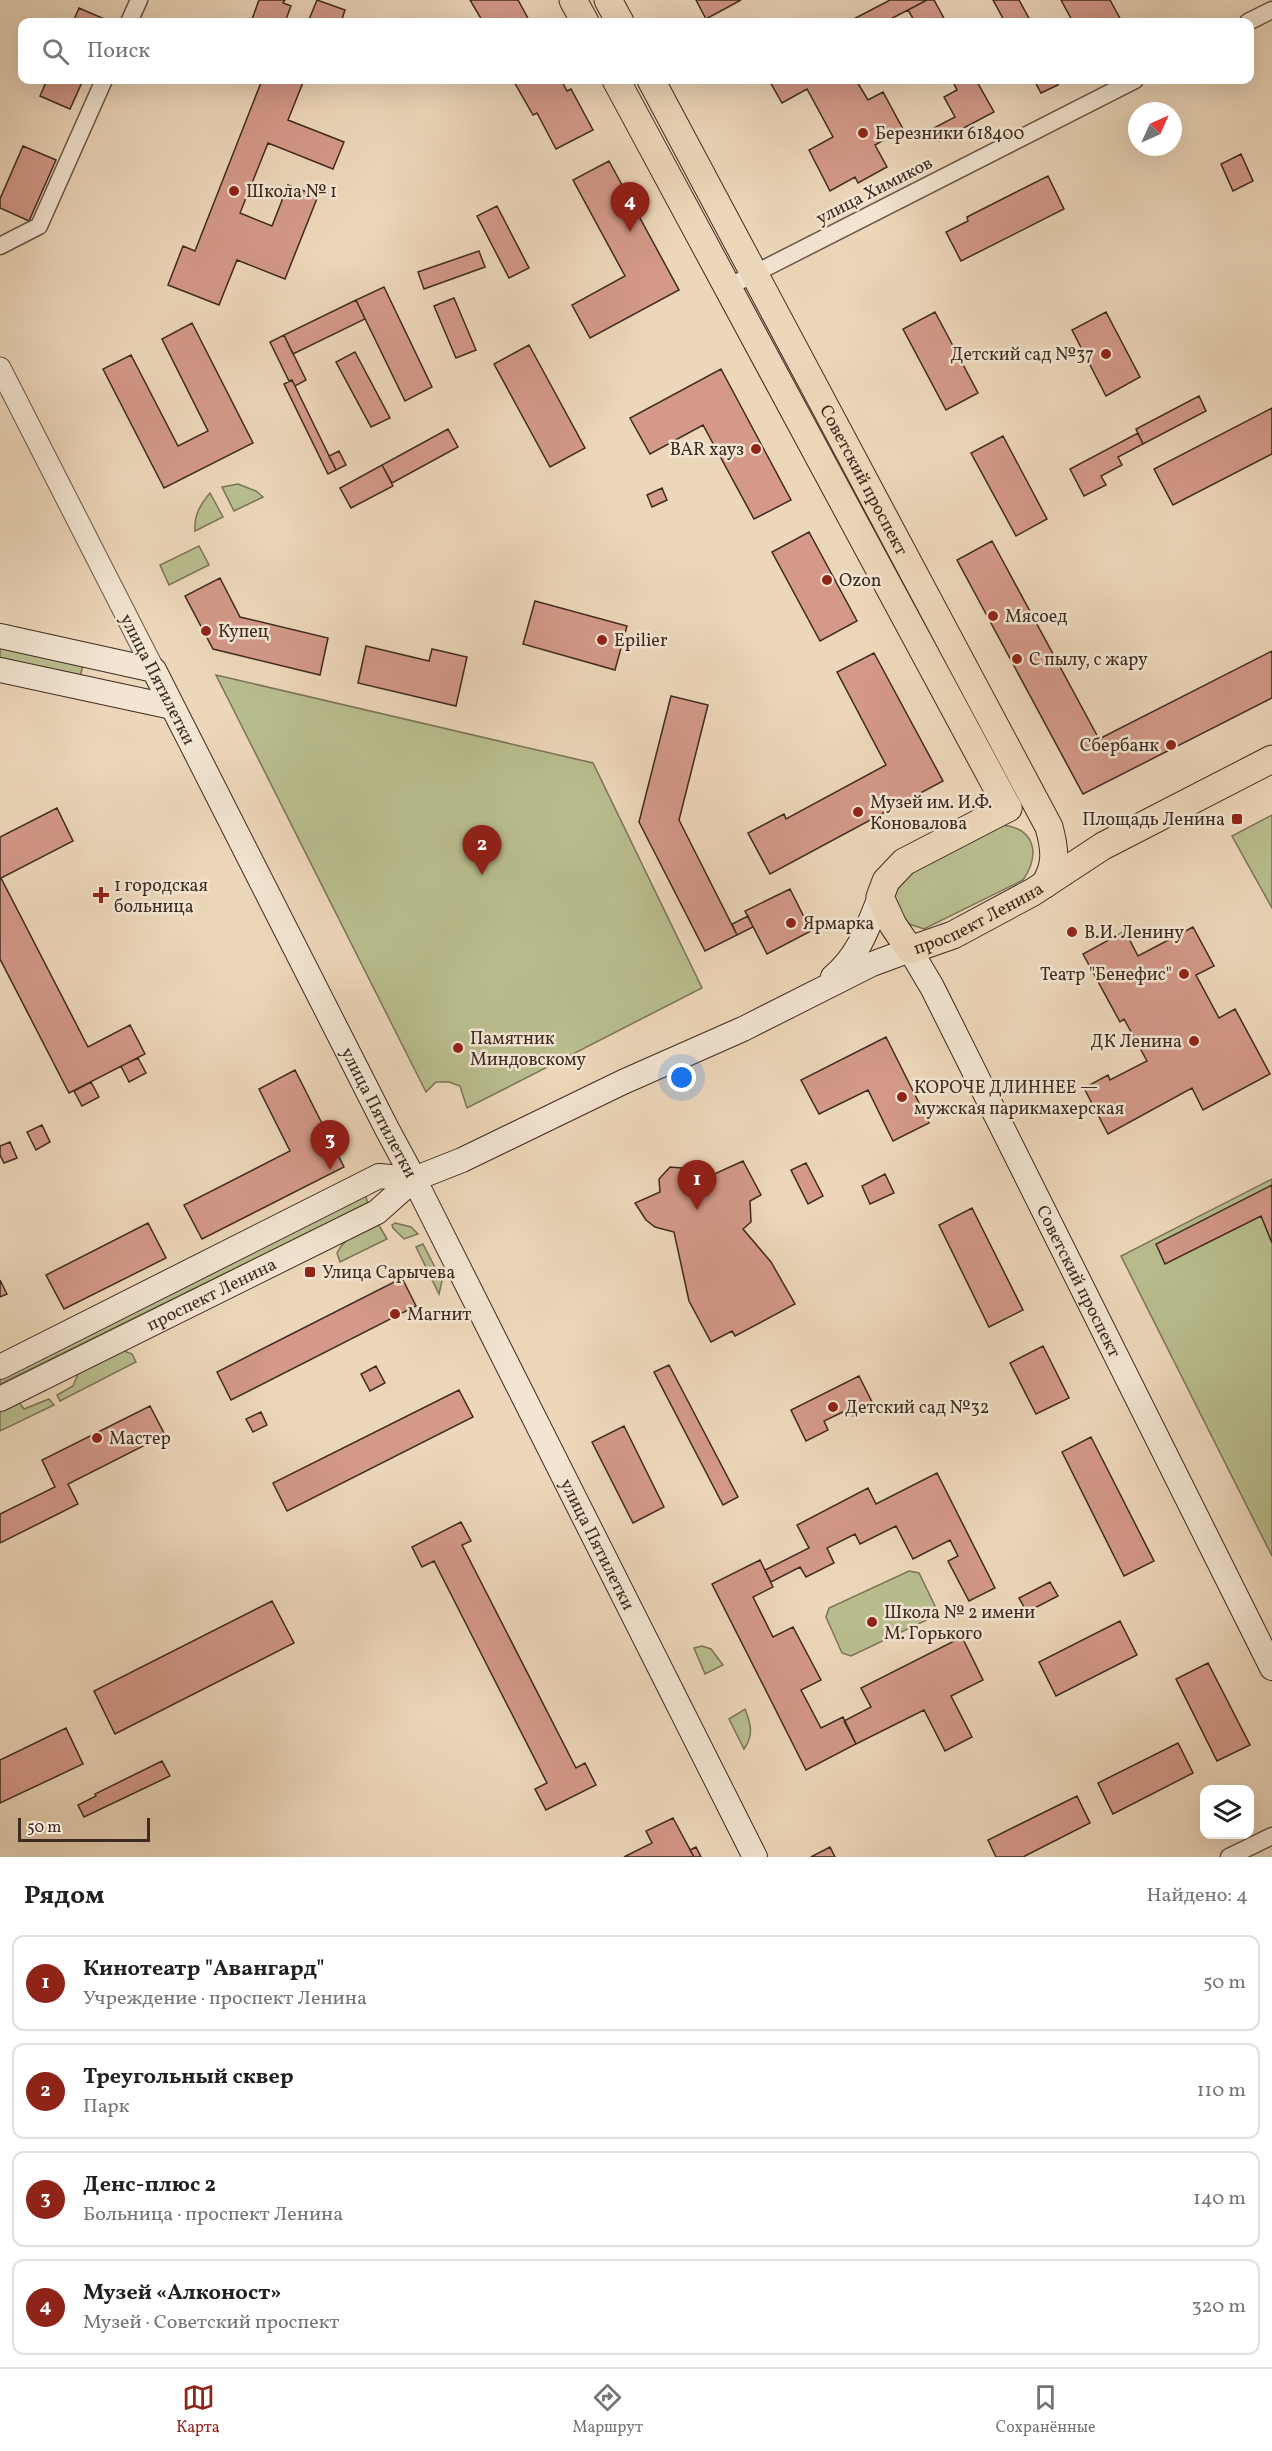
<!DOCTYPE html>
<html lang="ru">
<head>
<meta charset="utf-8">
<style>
	:root { --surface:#fff; --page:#f2f2f2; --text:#202124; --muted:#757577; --line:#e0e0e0; --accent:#8f2418 }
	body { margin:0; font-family:Vollkorn,serif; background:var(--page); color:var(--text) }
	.controls { position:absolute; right:18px; bottom:18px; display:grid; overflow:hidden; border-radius:12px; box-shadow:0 6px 24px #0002 }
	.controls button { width:54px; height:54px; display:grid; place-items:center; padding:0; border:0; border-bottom:2px solid var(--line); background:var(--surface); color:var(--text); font:30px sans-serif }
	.compass { position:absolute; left:1128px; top:102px; width:54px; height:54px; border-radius:50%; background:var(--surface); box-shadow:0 6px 24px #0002; rotate:45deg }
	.scale { position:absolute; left:18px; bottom:15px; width:132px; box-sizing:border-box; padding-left:6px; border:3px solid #3e2a20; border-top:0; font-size:16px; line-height:21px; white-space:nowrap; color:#3e2a20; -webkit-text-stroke:4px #f3e5d2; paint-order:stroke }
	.you { position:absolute; left:682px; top:1078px; width:21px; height:21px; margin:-15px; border:4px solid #fff; border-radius:50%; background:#1a73e8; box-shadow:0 0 0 9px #1a73e833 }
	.badge { display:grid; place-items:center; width:39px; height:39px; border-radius:50%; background:var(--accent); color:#fff; font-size:20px; font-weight:700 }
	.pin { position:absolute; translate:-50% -50px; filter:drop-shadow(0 2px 3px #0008) }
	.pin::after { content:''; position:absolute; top:32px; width:21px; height:18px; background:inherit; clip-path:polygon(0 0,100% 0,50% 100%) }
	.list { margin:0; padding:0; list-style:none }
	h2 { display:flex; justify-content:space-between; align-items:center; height:78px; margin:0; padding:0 24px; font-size:26px }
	h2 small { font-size:20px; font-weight:400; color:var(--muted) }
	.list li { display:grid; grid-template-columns:39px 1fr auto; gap:18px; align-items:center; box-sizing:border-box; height:96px; margin:0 12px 12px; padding:0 12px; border:2px solid var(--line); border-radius:12px }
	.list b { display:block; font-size:22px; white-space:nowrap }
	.list p { margin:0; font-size:20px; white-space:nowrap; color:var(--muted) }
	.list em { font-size:20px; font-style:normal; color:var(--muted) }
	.icon { flex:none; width:33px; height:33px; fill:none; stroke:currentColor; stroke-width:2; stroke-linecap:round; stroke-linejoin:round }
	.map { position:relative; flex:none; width:1272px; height:1857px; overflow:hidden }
	.search { position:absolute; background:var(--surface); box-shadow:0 6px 24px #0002; left:18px; right:18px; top:18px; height:66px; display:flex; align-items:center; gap:15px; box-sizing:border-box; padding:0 21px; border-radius:12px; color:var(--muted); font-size:22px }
	.sheet { height:510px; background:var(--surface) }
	nav { display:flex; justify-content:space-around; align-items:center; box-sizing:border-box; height:84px; border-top:2px solid var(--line); background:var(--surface); font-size:16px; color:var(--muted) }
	nav a { display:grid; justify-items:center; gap:3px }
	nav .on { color:var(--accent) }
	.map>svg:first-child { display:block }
</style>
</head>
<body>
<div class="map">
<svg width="1272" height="1857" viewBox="0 0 1272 1857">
	<rect width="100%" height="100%" fill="#edd7ba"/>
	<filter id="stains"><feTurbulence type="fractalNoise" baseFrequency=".00333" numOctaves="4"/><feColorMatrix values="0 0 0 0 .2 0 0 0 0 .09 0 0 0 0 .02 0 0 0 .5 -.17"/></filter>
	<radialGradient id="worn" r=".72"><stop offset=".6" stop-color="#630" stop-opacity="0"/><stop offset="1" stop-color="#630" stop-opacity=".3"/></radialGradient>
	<path fill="#b9be8f" stroke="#7c7458" stroke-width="1.5" d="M238 484 256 491 263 497 234 511 222 487Z
		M210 493 223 517 195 531C194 515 200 505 210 493Z
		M199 546 209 565 169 585 160 565Z
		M0 642 83 665 80 677 0 660Z
		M216 675 593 763 702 988 467 1108 460 1086 449 1082H436L426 1092Z
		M1272 815V908L1232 836Z
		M1003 825C1036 829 1040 855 1023 880L924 929 909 924 895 909 893 890 906 872Z
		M1272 1179V1556L1121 1256Z
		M365 1195 368 1203 0 1384V1378Z
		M377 1222 387 1239 340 1262 337 1253C345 1237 362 1230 377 1222Z
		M395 1223 411 1227 418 1234 404 1239 393 1228 392 1225Z
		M423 1244 442 1281 439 1294 416 1247Z
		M119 1349 132 1354 136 1362 60 1401 57 1395 73 1386 80 1369Z
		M49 1399 54 1405 0 1431V1410L18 1401 24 1409Z
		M909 1571 919 1573 936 1608 931 1618 851 1656 842 1653 826 1617 829 1608Z
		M702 1646 711 1649 723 1665 705 1674 694 1648Z
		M745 1709C751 1724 754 1735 744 1749L729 1719Z"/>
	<path fill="#d49989" stroke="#3e2a20" stroke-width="1.5" d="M259 0H285L283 3 291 6 285 22H251Z
		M317 0 345 10 341 22H308Z
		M470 0H518L530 22H483Z
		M696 0H741L706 19Z
		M890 0H927L885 22H848Z
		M927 0H934L946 22H915L908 10Z
		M993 0H1019L1031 22H1005Z
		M1061 0H1110L1122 22H1073Z
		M79 8 109 21 108 22H73Z
		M47 80H83L70 109 40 96Z
		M262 80H304L288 120 344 142 333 169 268 143 240 213 272 226 288 185 318 196 285 279 237 260 219 305 168 285 183 246 195 251Z
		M513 80H561L567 91 571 89 593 130 556 149 537 113 533 115Z
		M769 80H856L868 100 883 92 903 129 875 145 887 167 858 183 855 177 830 191 809 150 833 137 807 89 782 103Z
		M952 80H976L994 112 939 141 932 129 955 117 944 97 957 90Z
		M1034 80H1055L1058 85 1041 93Z
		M23 146 56 160 29 221 0 208V199Z
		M1241 154 1253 181 1233 191 1221 164Z
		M609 161 679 290 590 338 572 305 625 276 573 180Z
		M1048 176 1064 209 961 261 946 232 968 221 967 217Z
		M497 206 529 268 509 278 477 216Z
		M479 251 485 267 424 289 418 272Z
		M384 287 432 387 405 401 356 300Z
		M454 298 476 350 456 358 434 306Z
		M356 300 365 319 293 354 284 335Z
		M935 312 978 393 946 410 903 329Z
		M1106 312 1140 377 1106 396 1072 330Z
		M192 323 253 443 164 488 103 369 131 355 178 446 208 431 162 339Z
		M284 335 306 380 295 386 292 380 289 381 270 342Z
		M529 345 585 448 550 467 494 364Z
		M355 352 390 418 371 427 336 362Z
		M721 369 791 500 754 519 703 425 650 454 630 418Z
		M292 380 336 470 328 474 284 384Z
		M1199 396 1206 411 1143 444 1136 429Z
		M1272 408V454L1173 505 1154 469Z
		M448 429 458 447 392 483 382 465Z
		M1138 433 1143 444 1118 457 1122 465 1101 476 1106 485 1084 496 1070 469Z
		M1003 436 1047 519 1016 536 971 453Z
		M339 451 346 465 336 470 329 456Z
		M382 465 393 486 351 508 340 488Z
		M662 488 667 500 652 507 647 495Z
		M809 532 857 621 820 641 772 552Z
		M992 541 1099 739 1272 651V698L1083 794 957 560Z
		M220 578 240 617 328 638 320 675 213 649 185 596Z
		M535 601 627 626 615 670 523 644Z
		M366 646 429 661 432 649 467 657 456 706 358 683Z
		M874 653 943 781 770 874 748 833 784 814 786 819 886 765 837 672Z
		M671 696 708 705 679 820 737 935 705 951 639 822Z
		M57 808 73 841 1 878 88 1047 130 1025 145 1054 69 1093 0 959V837Z
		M790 889 811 931 767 954 745 911Z
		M748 916 753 927 737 935 732 924Z
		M1193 927 1214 966 1196 975 1219 1018 1235 1009 1270 1074 1203 1110 1192 1088 1108 1134 1084 1088 1108 1075 1110 1080 1147 1061 1124 1019 1120 1022 1083 954 1125 931 1138 956Z
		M886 1037 929 1123 893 1141 868 1090 819 1114 801 1080Z
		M138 1058 146 1073 129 1082 121 1066Z
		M295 1070 344 1167 202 1239 184 1205 290 1151 259 1089Z
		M91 1082 99 1097 82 1106 74 1091Z
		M42 1125 50 1142 36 1150 27 1132Z
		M10 1142 17 1158 4 1163 0 1155V1146Z
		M743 1161 761 1195 750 1201 751 1222 743 1229 771 1262 795 1304 735 1336 732 1331 711 1342 689 1301 674 1232 655 1227 646 1220 635 1203 660 1192 659 1179 670 1167 682 1168 690 1177 705 1166 708 1177Z
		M806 1163 823 1196 808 1204 791 1170Z
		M885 1174 894 1193 870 1204 862 1186Z
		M1272 1185V1243L1261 1216 1165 1264 1156 1244Z
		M972 1208 1023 1310 989 1327 939 1225Z
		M148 1223 166 1258 64 1309 46 1275Z
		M402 1278 416 1306 231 1400 217 1372Z
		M0 1280 7 1294 0 1297Z
		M1043 1346 1069 1398 1036 1414 1010 1363Z
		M669 1365 738 1497 723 1505 654 1372Z
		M376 1366 385 1383 370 1391 361 1374Z
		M859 1376 874 1406 853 1416 849 1409 824 1421 828 1430 806 1441 791 1410Z
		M459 1390 473 1417 287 1511 273 1483Z
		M150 1406 165 1435 68 1484 78 1504 0 1543V1514L55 1487 42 1460Z
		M261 1412 267 1425 253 1432 246 1419Z
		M624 1426 664 1507 633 1523 592 1442Z
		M1091 1437 1154 1561 1124 1576 1062 1452Z
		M937 1473 995 1588 969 1601 948 1561 958 1556 950 1540 913 1559 896 1526 860 1544 855 1534 827 1548 834 1563 806 1577 800 1567 771 1582 765 1570 809 1548 797 1525 868 1488 876 1504Z
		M461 1522 471 1541 462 1545 576 1768 585 1763 596 1785 546 1810 535 1789 547 1783 434 1561 422 1567 412 1547Z
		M760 1560 773 1587 753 1597 773 1637 793 1627 821 1680 801 1690 821 1728 843 1717 856 1744 806 1770 712 1584Z
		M1050 1582 1058 1596 1027 1612 1019 1598Z
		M272 1601 294 1643 115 1734 94 1691Z
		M1120 1621 1137 1655 1056 1696 1039 1662Z
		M962 1637 983 1680 951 1696 972 1737 945 1751 924 1710 856 1744 844 1721 871 1707 861 1688Z
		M1208 1663 1250 1745 1217 1761 1176 1679Z
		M66 1728 83 1764 0 1803V1760Z
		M1178 1743 1193 1773 1113 1814 1098 1783Z
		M162 1761 170 1776 84 1817 78 1805 96 1796 95 1794Z
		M1077 1796 1090 1823 1023 1857H996L988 1840Z
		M673 1818 694 1857H624L652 1843 646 1831Z
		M696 1847 701 1857H694L690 1850Z
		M830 1847 835 1857H811Z"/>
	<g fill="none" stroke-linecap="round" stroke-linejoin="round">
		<g stroke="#6a5546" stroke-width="19">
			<path id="minor" d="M129 22 139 0
				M1248 22 1272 10
				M0 246 39 226 104 80
				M728 287 1135 80
				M1229 1857 1272 1836"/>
		</g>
		<g stroke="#6a5546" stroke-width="23">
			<path id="tertiary" d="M0 368 154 670"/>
		</g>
		<g stroke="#3e2a20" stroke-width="26">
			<g id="secondary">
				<path id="s1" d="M0 636 154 670 387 1129 414 1179 755 1857"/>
				<path d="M0 670 172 707"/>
				<path d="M833 977C859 955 868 927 880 897"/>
				<path d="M0 1367 379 1176 414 1179"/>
				<path id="s2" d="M0 1399 377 1212 414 1179 462 1160 623 1082 743 1029 872 964 910 950 932 987 1272 1668"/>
			</g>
		</g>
		<g stroke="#3e2a20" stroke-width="29">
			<g id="primary">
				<path d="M573 0 585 22"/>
				<path d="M608 0 620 22"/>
				<path d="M616 80 1008 808"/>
				<path id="s3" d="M651 80 1049 827C1055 849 1057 864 1045 884"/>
				<path id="s4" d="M1008 808 904 862 886 881 880 897 893 925 910 950 953 935 1033 892 1103 846 1272 759"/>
			</g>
		</g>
		<use href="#minor" stroke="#f3e5d2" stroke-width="16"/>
		<use href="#tertiary" stroke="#f3e5d2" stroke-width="21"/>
		<use href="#secondary" stroke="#f3e5d2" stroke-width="24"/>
		<use href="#primary" stroke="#edd7ba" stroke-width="27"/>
	</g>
	<g fill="#8f2418" stroke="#f3e5d2" stroke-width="2">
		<circle cx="863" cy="133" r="6"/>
		<circle cx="234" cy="191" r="6"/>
		<circle cx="1106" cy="354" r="6"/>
		<circle cx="756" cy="449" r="6"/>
		<circle cx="827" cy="580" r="6"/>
		<circle cx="993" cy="616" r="6"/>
		<circle cx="206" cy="631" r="6"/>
		<circle cx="602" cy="640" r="6"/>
		<circle cx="1017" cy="659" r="6"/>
		<circle cx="1171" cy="745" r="6"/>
		<circle cx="858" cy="812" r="6"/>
		<rect x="1231" y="813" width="12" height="12" rx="3"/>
		<path d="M98 886h6v6h6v6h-6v6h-6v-6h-6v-6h6z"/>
		<circle cx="791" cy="923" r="6"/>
		<circle cx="1072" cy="932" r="6"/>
		<circle cx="1184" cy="974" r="6"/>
		<circle cx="1194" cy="1041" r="6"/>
		<circle cx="458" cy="1048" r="6"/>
		<circle cx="902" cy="1097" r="6"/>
		<rect x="304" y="1266" width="12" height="12" rx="3"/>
		<circle cx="395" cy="1314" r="6"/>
		<circle cx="833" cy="1407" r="6"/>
		<circle cx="97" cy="1438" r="6"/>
		<circle cx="872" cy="1622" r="6"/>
	</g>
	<g text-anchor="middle" stroke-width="5" stroke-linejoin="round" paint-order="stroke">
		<g font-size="18" fill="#3e2a20" stroke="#f3e5d2" text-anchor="start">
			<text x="875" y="139">Березники 618400</text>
			<text x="246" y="197">Школа № 1</text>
			<text x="1094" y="360" text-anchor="end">Детский сад №37</text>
			<text x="744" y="455" text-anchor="end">BAR хауз</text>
			<text x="839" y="586">Ozon</text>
			<text x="1005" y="622">Мясоед</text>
			<text x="218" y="637">Купец</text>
			<text x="614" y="646">Epilier</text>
			<text x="1029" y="665">С пылу, с жару</text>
			<text x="1159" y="751" text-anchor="end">Сбербанк</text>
			<text x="870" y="808">Музей им. И.Ф.<tspan x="870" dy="21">Коновалова</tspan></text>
			<text x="1225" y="825" text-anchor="end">Площадь Ленина</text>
			<text x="114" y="891">1 городская<tspan x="114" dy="21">больница</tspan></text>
			<text x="803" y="929">Ярмарка</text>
			<text x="1084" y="938">В.И. Ленину</text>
			<text x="1172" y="980" text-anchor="end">Театр "Бенефис"</text>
			<text x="470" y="1044">Памятник<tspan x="470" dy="21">Миндовскому</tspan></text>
			<text x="1182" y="1047" text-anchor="end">ДК Ленина</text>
			<text x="914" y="1093">КОРОЧЕ ДЛИННЕЕ —<tspan x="914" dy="21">мужская парикмахерская</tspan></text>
			<text x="322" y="1278">Улица Сарычева</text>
			<text x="407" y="1320">Магнит</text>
			<text x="845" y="1413">Детский сад №32</text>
			<text x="109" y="1444">Мастер</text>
			<text x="884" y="1618">Школа № 2 имени<tspan x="884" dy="21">М. Горького</tspan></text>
		</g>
		<g font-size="18" fill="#3e2a20" stroke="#f3e5d2">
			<text transform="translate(874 190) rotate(-27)" y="6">улица Химиков</text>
			<text dy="6" stroke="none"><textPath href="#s3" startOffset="453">Советский проспект</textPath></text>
			<text transform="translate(158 679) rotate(63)" y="6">улица Пятилетки</text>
			<text dy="6" stroke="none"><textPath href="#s4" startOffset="297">проспект Ленина</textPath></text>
			<text dy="6" stroke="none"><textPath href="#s1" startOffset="654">улица Пятилетки</textPath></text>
			<text dy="6" stroke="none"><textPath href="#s2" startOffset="1389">Советский проспект</textPath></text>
			<text dy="6" stroke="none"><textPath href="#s2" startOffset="236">проспект Ленина</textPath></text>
			<text dy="6" stroke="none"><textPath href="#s1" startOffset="1138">улица Пятилетки</textPath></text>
		</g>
	</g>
	<rect width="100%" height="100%" filter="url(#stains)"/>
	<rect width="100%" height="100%" fill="url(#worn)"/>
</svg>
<div class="controls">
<button><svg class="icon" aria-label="layers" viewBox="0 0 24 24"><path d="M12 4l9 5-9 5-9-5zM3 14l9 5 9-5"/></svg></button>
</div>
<svg class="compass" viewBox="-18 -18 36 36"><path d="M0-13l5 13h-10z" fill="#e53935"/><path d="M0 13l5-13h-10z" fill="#757577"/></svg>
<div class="scale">50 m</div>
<div class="you"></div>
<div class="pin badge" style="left:697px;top:1210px">1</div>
<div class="pin badge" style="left:482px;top:875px">2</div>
<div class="pin badge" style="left:330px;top:1170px">3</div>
<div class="pin badge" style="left:630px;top:232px">4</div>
<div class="search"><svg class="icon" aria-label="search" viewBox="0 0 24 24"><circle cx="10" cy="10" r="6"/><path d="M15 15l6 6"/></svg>Поиск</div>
</div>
<section class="sheet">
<h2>Рядом<small>Найдено: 4</small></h2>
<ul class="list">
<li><span class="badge">1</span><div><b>Кинотеатр &quot;Авангард&quot;</b><p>Учреждение · проспект Ленина</p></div><em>50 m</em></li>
<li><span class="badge">2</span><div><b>Треугольный сквер</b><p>Парк</p></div><em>110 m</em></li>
<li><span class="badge">3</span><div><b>Денс-плюс 2</b><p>Больница · проспект Ленина</p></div><em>140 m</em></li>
<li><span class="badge">4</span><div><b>Музей «Алконост»</b><p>Музей · Советский проспект</p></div><em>320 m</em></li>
</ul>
</section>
<nav>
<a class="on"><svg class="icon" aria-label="map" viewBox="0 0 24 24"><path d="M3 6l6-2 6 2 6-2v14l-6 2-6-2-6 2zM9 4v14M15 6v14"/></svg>Карта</a>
<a><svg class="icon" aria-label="directions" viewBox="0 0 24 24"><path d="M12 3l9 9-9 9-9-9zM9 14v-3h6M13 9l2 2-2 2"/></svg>Маршрут</a>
<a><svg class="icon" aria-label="saved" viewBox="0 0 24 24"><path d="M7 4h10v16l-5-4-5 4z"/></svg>Сохранённые</a>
</nav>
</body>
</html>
